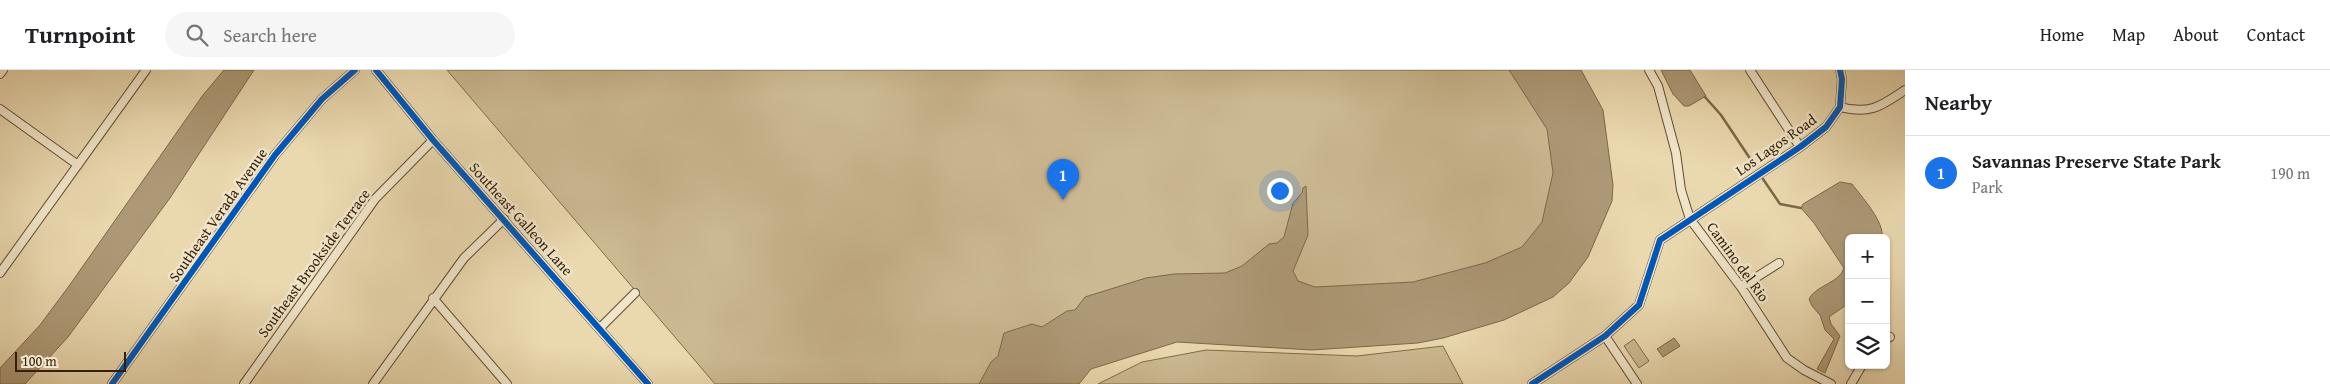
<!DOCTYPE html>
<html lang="en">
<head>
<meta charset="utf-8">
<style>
	:root { --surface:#fff; --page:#f6f6f6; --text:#202124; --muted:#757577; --line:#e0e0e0; --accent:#1a73e8 }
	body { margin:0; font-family:"Gentium Book Plus",serif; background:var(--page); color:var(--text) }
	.controls { position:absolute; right:15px; bottom:15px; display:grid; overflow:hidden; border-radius:8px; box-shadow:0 1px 4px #0004 }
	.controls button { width:45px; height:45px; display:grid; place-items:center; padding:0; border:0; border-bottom:1px solid var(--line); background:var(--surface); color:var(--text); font:25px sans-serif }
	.scale { position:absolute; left:15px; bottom:12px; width:111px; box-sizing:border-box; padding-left:5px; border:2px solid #361f06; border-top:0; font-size:14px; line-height:18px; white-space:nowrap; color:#361f06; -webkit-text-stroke:4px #f1e6cb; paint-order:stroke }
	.you { position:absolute; left:1279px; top:120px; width:18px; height:18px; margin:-12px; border:4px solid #fff; border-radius:50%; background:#1a73e8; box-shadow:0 0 0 8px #1a73e833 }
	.badge { display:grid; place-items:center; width:32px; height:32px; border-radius:50%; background:var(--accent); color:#fff; font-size:16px; font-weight:700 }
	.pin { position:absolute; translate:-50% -41px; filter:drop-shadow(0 1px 2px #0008) }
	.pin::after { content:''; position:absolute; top:26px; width:18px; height:15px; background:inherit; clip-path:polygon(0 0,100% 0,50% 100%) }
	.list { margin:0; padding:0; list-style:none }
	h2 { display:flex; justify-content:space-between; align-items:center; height:65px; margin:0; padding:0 20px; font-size:21px }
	h2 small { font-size:16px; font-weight:400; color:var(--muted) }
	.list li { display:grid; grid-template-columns:32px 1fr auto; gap:15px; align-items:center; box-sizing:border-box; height:75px; padding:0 20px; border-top:1px solid var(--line) }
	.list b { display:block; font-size:19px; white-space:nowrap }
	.list p { margin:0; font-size:16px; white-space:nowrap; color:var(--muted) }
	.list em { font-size:16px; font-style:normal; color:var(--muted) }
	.icon { flex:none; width:28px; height:28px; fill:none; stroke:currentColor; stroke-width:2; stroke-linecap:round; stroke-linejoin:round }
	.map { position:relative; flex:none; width:1905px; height:314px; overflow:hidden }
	header { display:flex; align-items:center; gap:30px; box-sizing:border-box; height:70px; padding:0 25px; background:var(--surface); border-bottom:1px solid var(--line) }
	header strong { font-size:24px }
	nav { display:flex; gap:28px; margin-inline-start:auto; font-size:18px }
	.search { width:350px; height:45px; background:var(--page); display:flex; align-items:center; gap:12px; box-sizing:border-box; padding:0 18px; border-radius:28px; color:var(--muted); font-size:19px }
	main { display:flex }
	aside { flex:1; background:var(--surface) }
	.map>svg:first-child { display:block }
</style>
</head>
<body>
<header>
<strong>Turnpoint</strong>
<div class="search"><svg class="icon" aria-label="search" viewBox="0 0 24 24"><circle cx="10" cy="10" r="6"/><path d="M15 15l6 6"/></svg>Search here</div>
<nav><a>Home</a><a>Map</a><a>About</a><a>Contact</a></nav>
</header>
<main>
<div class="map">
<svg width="1905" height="314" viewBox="0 0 1905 314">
	<rect width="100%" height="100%" fill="#ead8af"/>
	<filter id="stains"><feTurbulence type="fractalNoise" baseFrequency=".004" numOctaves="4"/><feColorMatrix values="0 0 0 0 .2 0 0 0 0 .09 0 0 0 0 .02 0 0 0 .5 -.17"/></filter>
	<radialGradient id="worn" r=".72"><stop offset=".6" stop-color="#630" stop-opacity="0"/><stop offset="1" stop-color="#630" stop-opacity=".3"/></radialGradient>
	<path fill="#cbb992" stroke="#806c4c" d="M447 0H1544L1577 103 1525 201 1132 250 1029 314H715Z
		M1634 269 1649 291 1639 298 1624 276Z
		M1443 276 1463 314H1098L1142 292 1206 280 1357 286Z"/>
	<path fill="#ad9976" stroke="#7d6849" d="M224 0H254L170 128 68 267 25 314H0V298L40 255 69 216 203 25Z
		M1509 0H1581L1603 40 1613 115 1612 131 1588 187 1569 213 1553 227 1504 250 1443 268 1418 273 1312 280 1177 272 1091 299 1079 314H979L991 292 998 286 1004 263 1032 254 1042 257 1067 241 1075 240 1085 227 1146 208 1174 204 1225 203 1242 196 1269 174 1277 173 1284 167 1293 133 1302 123 1303 118 1306 116 1308 165 1293 201 1298 211 1315 217 1413 212 1485 193 1522 177 1542 152 1553 103 1547 59Z
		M1661 0H1690L1706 26 1689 36H1684L1673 24Z
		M1840 112 1852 114C1861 126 1885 152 1882 168H1849V233L1829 247 1831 254 1840 266 1825 303 1817 299 1834 269 1825 260 1820 245 1812 236 1809 229C1816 215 1840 213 1844 198L1814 153 1801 138 1803 134Z
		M1674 268 1680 276 1663 287 1657 279Z"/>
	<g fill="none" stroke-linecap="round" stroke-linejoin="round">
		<path stroke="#7d6849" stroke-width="2.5" d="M1705 27 1721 45 1755 96
			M1763 109 1780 134 1801 138"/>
		<g stroke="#634d30" stroke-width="10">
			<path id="minor" d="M376 0 433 70 648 314
				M1649 0 1658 16 1676 83 1681 120 1690 149 1741 217 1787 288 1804 300 1831 314
				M1750 0 1800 77
				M0 4 3 0
				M1840 37C1870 45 1881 36 1905 20
				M0 39 78 95
				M0 203 146 0
				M1741 217 1779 193
				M433 228 507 314
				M600 258 635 223
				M1605 266 1637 314
				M1886 269 1890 267
				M112 314 275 85 322 29 355 0
				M244 314 375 129 433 70
				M373 314 464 188 504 149
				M1532 314 1605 266 1639 235 1660 170 1800 77 1826 57 1840 37 1842 9 1840 0
				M1851 314 1862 295"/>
		</g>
		<use href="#minor" stroke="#f1e6cb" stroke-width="8"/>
		<g stroke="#f1e6cb" stroke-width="9">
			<path id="cycleway" d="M376 0 433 70 648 314
				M112 314 275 85 322 29 355 0
				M1532 314 1605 266 1639 235 1660 170 1800 77 1826 57 1840 37 1842 9 1840 0"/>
		</g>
		<use href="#cycleway" stroke="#0057b8" stroke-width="6"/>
	</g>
	<g text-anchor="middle" stroke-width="5" stroke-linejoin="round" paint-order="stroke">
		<g font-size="15" fill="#361f06" stroke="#f1e6cb">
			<text transform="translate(1776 75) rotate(-35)" y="5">Los Lagos Road</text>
			<text transform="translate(218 145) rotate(-55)" y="5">Southeast Verada Avenue</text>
			<text transform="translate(521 149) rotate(48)" y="5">Southeast Galleon Lane</text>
			<text transform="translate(1738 192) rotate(54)" y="5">Camino del Rio</text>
			<text transform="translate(314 193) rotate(-54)" y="5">Southeast Brookside Terrace</text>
		</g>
	</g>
	<rect width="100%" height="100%" filter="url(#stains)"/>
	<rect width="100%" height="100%" fill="url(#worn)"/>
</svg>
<div class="controls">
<button>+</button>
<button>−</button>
<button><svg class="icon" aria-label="layers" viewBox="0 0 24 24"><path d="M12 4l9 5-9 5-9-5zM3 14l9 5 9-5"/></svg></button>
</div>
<div class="scale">100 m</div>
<div class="you"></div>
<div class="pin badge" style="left:1063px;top:130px">1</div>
</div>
<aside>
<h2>Nearby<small></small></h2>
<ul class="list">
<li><span class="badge">1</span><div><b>Savannas Preserve State Park</b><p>Park</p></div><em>190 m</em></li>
</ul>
</aside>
</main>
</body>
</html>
